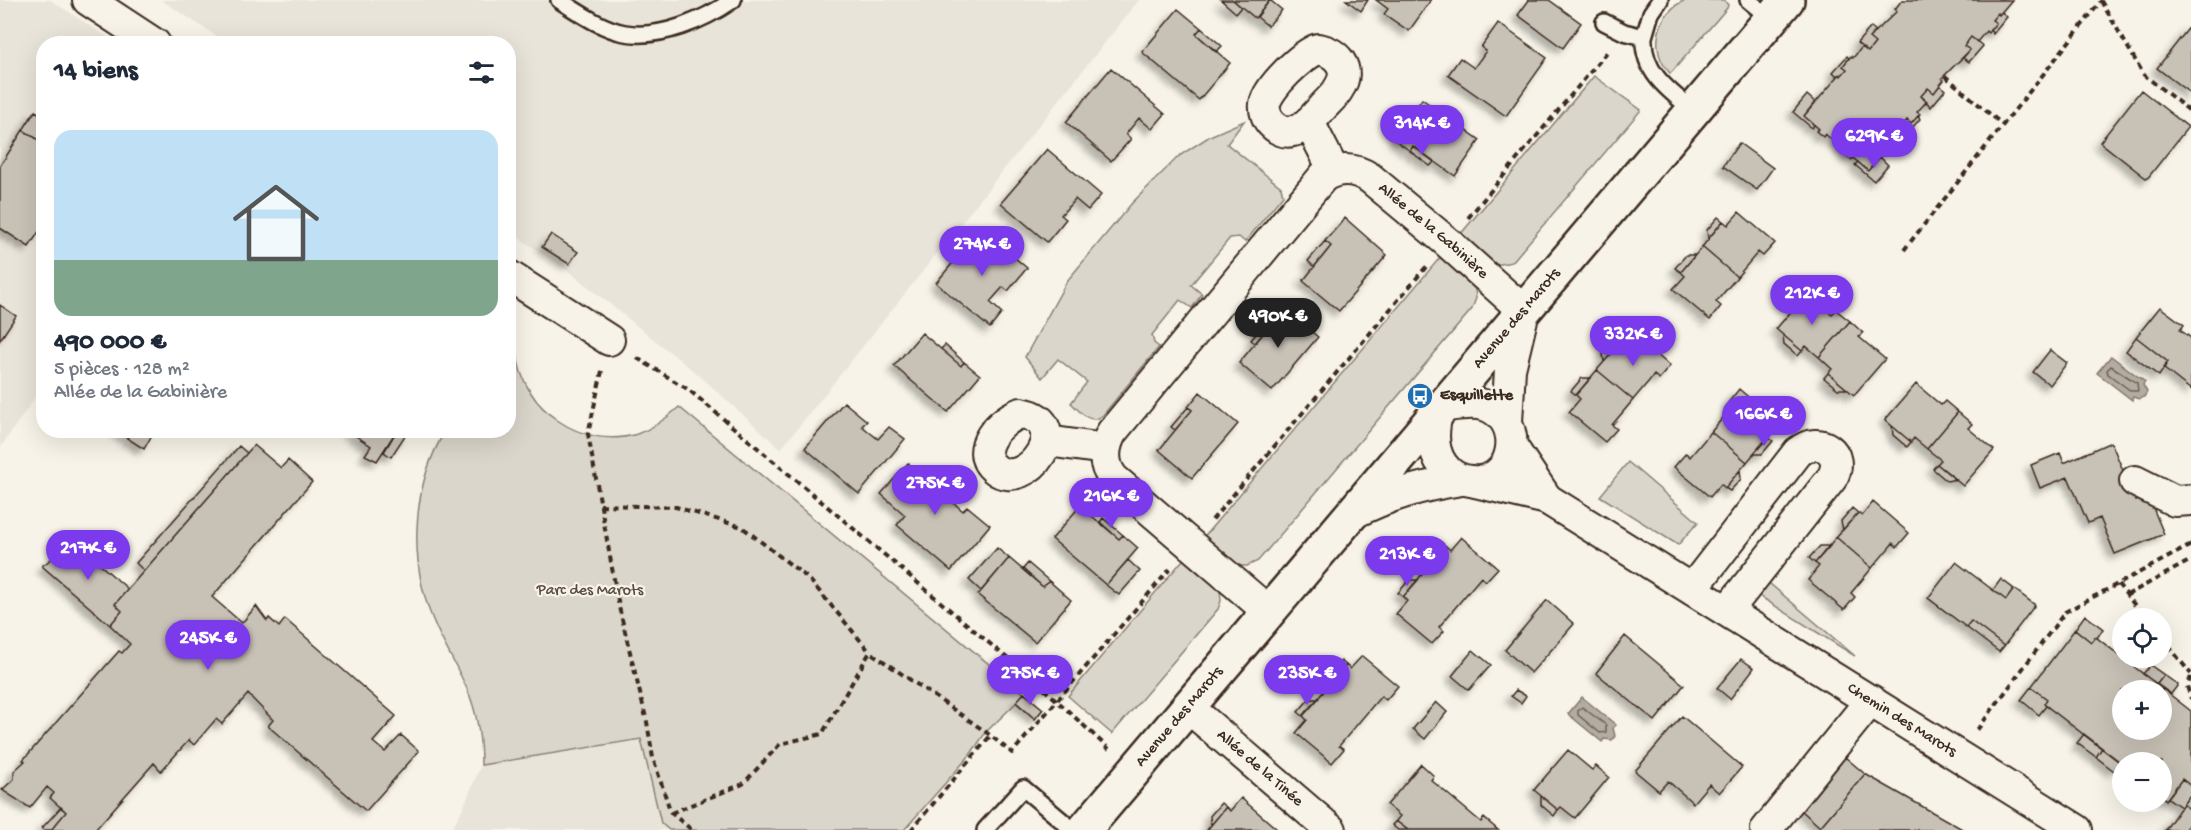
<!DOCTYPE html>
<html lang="fr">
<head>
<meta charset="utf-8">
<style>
  body { margin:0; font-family:"Gochi Hand",sans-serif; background:#f2f2f3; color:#1f2937; height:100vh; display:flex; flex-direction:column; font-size:22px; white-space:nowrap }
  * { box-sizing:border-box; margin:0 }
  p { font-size:20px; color:#747a83 }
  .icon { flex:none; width:33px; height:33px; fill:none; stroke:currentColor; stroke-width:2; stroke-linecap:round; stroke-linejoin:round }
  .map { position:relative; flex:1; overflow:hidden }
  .panel { position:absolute; left:36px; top:36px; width:480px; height:402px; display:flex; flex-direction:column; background:#fff; border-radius:24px; box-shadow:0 6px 24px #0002 }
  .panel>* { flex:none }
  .buttons { position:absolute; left:2112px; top:608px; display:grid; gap:12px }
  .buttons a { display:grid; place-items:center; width:60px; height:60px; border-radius:50%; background:#fff; box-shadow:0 6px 24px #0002; font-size:30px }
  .price { position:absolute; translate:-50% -51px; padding:0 14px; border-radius:21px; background:#7c3aed; color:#fff; font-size:20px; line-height:39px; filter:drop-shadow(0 2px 3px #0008) }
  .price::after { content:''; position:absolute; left:50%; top:36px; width:18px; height:14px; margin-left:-9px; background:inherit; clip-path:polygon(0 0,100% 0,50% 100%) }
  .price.on { background:#222; color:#fff }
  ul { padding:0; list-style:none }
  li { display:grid; align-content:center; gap:12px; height:318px; padding:0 18px }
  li+li { border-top:2px solid #e0e1e3 }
  li span { display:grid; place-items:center; height:186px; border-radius:18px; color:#555 }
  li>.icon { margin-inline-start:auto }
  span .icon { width:108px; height:108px; fill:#fffc; stroke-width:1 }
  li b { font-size:26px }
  h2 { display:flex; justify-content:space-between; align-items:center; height:72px; padding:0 18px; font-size:26px }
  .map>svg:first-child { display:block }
  .built { fill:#e9e4d9 }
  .green { fill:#dbd6cb; stroke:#8b8074; stroke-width:1.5 }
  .water { fill:#b4aca0; stroke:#84786c; stroke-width:1.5 }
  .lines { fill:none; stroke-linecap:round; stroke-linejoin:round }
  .shore { stroke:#6b5e52; stroke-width:1.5 }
  .building { fill:#c8c1b6; stroke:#3b2a1e; stroke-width:1.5; fill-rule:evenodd; filter:url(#shadow) }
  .lane-casing { stroke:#3b2a1e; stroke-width:20 }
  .street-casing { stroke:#3b2a1e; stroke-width:34 }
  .secondary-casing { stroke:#3b2a1e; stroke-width:38 }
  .path { stroke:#3b2a1e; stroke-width:4; stroke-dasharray:6 4.5; stroke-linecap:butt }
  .lane { stroke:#f7f3e8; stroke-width:15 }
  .street { stroke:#f7f3e8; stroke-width:30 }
  .secondary { stroke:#f7f3e8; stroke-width:33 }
  .labels { text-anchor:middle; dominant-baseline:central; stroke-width:4.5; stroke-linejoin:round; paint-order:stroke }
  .street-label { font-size:16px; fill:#3b2a1e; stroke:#f7f3e8 }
  .poi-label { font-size:16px; font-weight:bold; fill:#3b2a1e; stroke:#f7f3e8; text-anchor:start }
  .park-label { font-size:16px; fill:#5b4c41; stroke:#f7f3e8 }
</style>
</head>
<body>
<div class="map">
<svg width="2191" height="830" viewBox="0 0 2191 830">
  <defs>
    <filter id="shadow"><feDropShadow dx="-5.5" dy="5.5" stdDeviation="3" flood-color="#0004"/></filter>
  </defs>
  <rect width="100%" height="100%" fill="#f7f3e8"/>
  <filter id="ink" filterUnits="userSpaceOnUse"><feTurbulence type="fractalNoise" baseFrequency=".0167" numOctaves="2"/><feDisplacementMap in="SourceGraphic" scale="12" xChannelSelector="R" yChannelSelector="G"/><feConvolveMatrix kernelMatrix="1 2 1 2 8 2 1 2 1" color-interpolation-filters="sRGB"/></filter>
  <g filter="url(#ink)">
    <path class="built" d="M0,0H50L117,43L44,44L43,386L0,448Z
      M161,0H1139L781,449L701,377L571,273L509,231L508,44L227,43Z
      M641,739L661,823L669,830H451L463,808L481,765Z"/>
    <path class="green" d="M1686,0H1724L1728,5L1727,8L1672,72L1670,73C1648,51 1657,11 1686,0Z
      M1594,76L1641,110L1512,262L1495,265L1459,236Z
      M1244,121L1227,144L1281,187L1283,195L1245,242L1239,237L1230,238L1191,285L1202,294L1192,308L1180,300L1152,335L1154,343L1159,347L1103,415C1090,426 1081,412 1071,403L1087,382L1058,359L1042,378L1025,357L1067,281L1132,203L1179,156L1210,136Z
      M1443,254L1474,282L1476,298L1472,309L1258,561L1247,566H1238L1202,539Z
      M509,348L517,352C521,409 583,451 637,434C654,428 667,418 679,407L1043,709L1035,719L1016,703L986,732L970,755L904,830H669L661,823L641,739L481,765C481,739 478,714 467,689C457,666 443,644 433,620C408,560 412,486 445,431L508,430Z
      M1628,462L1698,522L1678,545L1600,496Z
      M1187,555L1220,589L1221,601L1218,609L1112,734L1068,696Z
      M1763,578L1855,656L1761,597Z"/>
    <path class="water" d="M2111,356L2145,382L2143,385L2147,392L2144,397L2139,399L2133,397L2132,400L2097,373Z
      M1582,697L1616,725L1613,728L1615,736L1612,740L1604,739L1602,742L1568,714Z"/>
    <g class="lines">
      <path class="shore" d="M2111,366L2137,383L2138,391H2131L2108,374L2107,370Z
        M1582,707L1606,725V732L1600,733L1578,715V711Z"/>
    </g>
    <path class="building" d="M1221,0H1233L1241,7L1236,13Z
      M1233,0H1270L1255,18Z
      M1270,0L1282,10L1268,26L1257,17Z
      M1346,0H1368L1361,11Z
      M1376,0H1431L1409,31L1384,14L1388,9Z
      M1529,0H1549L1581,23L1563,48L1518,15Z
      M1902,0H2012L1999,15L1998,13L1992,20L1996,23L1988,33L1986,31L1977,42L1971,37L1964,46L1970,50L1942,78L1944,80L1934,93L1928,88L1921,96L1927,101L1917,112L1920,114L1911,124L1907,120L1902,127L1904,128L1868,171L1853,158L1851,160L1844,155L1847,153L1825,134L1823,137L1816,131L1819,129L1804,116L1840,74L1841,76L1847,69L1843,66L1851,56L1853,58L1862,47L1868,52L1875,43L1869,38L1897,11L1895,9Z
      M1178,9L1201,28L1196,34L1230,63L1199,100L1142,52Z
      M2002,12L2007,17L1993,34L1990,30L1996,23L1992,20L1998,13L1999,15Z
      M1498,23L1547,58L1506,116L1448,75L1460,58L1474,68L1486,51L1481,47Z
      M2191,25V94L2157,68Z
      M1871,27L1876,31L1869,38L1875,43L1868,52L1857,43Z
      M1201,28L1222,46L1216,52L1196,34Z
      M1971,37L1983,46L1969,62L1963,58L1970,50L1964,46Z
      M1847,56L1849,58L1843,66L1847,69L1841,76L1840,74L1837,76L1833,72Z
      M1111,68L1165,114L1152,129L1139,118L1126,134L1131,139L1111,161L1066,122Z
      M1940,85L1945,90L1931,107L1921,96L1928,88L1934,93Z
      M2141,90L2188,127L2147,179L2100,142Z
      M1807,95L1815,102L1804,116L1814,125L1812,128L1793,112Z
      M1422,99L1480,140L1455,176L1413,146L1410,151L1394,139Z
      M35,111L44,116L42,142L23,130Z
      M1918,116L1920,119L1906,135L1902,131L1904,128L1902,127L1907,120L1911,124Z
      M23,130L42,142L44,140V224L29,247L0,228V166Z
      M1739,143L1773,168L1757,190L1723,166Z
      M1413,146L1434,162L1430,166L1410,151Z
      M1047,149L1101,195L1088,210L1075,199L1061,215L1066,219L1047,242L1001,203Z
      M1880,157L1888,165L1874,181L1855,165L1858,162L1868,171Z
      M1739,212L1775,243L1763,256L1758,252L1737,277L1702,247L1723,221L1728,225Z
      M1718,217L1723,221L1708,239L1707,230Z
      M1345,218L1387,255L1339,311L1303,281L1331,246L1325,241Z
      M981,229L1027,268L1008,291L1003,287L990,302L1002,313L990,328L936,283Z
      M551,234L578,252L569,264L542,247Z
      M1325,241L1331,246L1314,267L1308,261Z
      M1702,247L1737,277L1716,302L1721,306L1710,320L1673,289L1685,276L1681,272Z
      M1686,255H1695L1681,272L1675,268Z
      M1807,293L1832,314L1836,310L1850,321L1819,357L1806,346L1802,351L1776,329Z
      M0,305L16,316L0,340Z
      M1280,305L1318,337L1272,391L1239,363L1272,323L1268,320Z
      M2160,307L2184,325L2180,330L2191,338V390L2163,368L2168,362L2136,337Z
      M1268,320L1272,323L1255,343L1251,340Z
      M1850,321L1863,333L1859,337L1885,359L1854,395L1828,373L1832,369L1819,357Z
      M922,333L961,366L964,362L980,375L948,412L894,366Z
      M1634,335L1670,366L1659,379L1654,375L1633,400L1597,370L1619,345L1623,348Z
      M1783,335L1802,351L1798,356L1784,344Z
      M2136,337L2168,362L2159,376L2126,351Z
      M1614,340L1619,345L1604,362L1603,354Z
      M945,345L964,362L961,366L941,349Z
      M2050,350L2067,363L2050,385L2033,372Z
      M1597,370L1633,400L1612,425L1617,429L1605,442L1569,412L1580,399L1576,395Z
      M1828,373L1847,389H1838L1824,378Z
      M1582,378H1591L1576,395L1571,391Z
      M1916,384L1941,405L1945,401L1958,412L1927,449L1914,438L1911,442L1885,420Z
      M1739,389L1775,420L1764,433L1768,437L1747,462L1711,432L1732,407L1728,403Z
      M1200,392L1238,424L1192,478L1159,450L1192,410L1188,407Z
      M844,402L867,421L862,426L878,439L889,427L905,439L859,494L805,448Z
      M1188,407L1192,410L1175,430L1171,427Z
      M1958,412L1972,424L1968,428L1994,450L1963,486L1937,464L1941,460L1927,449Z
      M1892,426L1911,442L1907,447L1893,435Z
      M116,430H131L127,438Z
      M131,430H145L152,435L144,449L127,438Z
      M347,430H397L377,461L365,455L371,446Z
      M397,430L408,431L391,457L384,452Z
      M1711,432L1747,462L1725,488L1721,484L1710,497L1674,467L1686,453L1690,457Z
      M1768,437L1773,441L1762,454H1753Z
      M2111,442L2136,501L2148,496L2164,534L2115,554L2100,518L2088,523L2068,477L2040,488L2031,465L2060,453L2064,463Z
      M254,445L281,468L288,460L312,482L212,597L242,623L256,606L267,621L269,618L279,627L285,619L396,716L373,742L385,752L401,735L419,751L366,811L268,726L273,720L248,694L222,724L216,719L194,745L189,740L161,771L154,763L95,830H51L66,812L50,798L54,793L47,787L30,808L2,790L14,779V771L25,761L23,760L119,651L122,653L130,644L110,625L122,611L115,604Z
      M239,446L247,453L144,571L136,563Z
      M908,463L932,484L943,471L958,485L947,497L963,511L967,506L990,525L951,571L897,525L905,515L881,494Z
      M1937,464L1956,479L1947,481L1933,469Z
      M1740,470L1741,479L1730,491L1725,488Z
      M1873,502L1909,533L1897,547L1893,543L1872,568L1836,537L1858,513L1862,516Z
      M1080,506L1119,539L1123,535L1138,548L1106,585L1052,539Z
      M1852,508L1858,513L1843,530L1841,521Z
      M1103,518L1123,535L1119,539L1100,522Z
      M1461,537L1498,568L1486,581L1481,577L1439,627L1444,631L1432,644L1396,614L1407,601L1403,597L1446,546L1450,550Z
      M1836,537L1872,568L1851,593L1855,597L1844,610L1808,580L1819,566L1815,563Z
      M74,542L128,589L115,604L122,611L110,625L42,566Z
      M1441,542L1446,546L1431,564L1430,555Z
      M1820,546H1830L1815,563L1809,558Z
      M997,548L1009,558L981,591L969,580Z
      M1009,558L1043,587L1049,581L1071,600L1035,642L978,595Z
      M1128,560L1140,571L1119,595L1106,585Z
      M1956,562L2006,600L2014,589L2035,605L2004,646L1971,621L1966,627L1928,598Z
      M1028,563L1049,581L1043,587L1023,569Z
      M2001,579L2014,589L2006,600L1993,590Z
      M1409,580H1418L1403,597L1398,593Z
      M1547,600L1574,624L1531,673L1505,650Z
      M2085,615L2103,629L2097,638L2095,637L2091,642L2075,629Z
      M1971,621L2004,646L1999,652L1966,627Z
      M2075,629L2091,642L2095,637L2097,638L2191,711V786L2182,779L2166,800L2162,796V762H2122V764L2044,704L2047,699L2031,687ZM2122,690H2162V729H2122Z
      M1625,636L1684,685L1655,721L1596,673Z
      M1473,650L1491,665L1469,690L1452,676Z
      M1362,656L1398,686L1386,700L1381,696L1339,746L1344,749L1332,763L1296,733L1307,720L1303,716L1346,665L1350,669Z
      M1741,659L1754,668L1730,699L1717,688Z
      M1341,661L1346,665L1331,683L1330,674Z
      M2150,665L2164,675L2157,684L2143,674Z
      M2164,675L2178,685L2171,694L2157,684Z
      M2031,687L2047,699L2044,704L2046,706L2039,715L2021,700Z
      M1516,690L1526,696L1521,703L1511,696Z
      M1024,693L1043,709L1035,719L1016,702Z
      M1309,699H1318L1303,716L1298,712Z
      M1436,702L1447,712L1425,739L1413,729Z
      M1682,716L1742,767L1719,793L1709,784L1693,803L1668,781L1659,791L1635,771Z
      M2084,734L2102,748L2096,757L2077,743Z
      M2102,748L2120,762L2114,771L2096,757Z
      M1568,750L1592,770L1596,766L1609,777L1575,818L1561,807L1558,810L1534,790Z
      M1845,757L1865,774L1820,827L1802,811Z
      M1421,764L1434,776L1431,780L1481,822L1484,818L1498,830H1408L1396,821L1400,816L1387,805Z
      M1865,774L1964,830H1824L1820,827Z
      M2182,779L2191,786V794L2181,807L2168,798Z
      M2191,794V810L2183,804Z
      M1541,796L1558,810L1554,816L1541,805Z
      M1241,798L1277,829L1276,830H1207L1226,807L1230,811Z
      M1221,803L1226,807L1211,825L1210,816Z
      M2183,804L2191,810V821L2185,830H2165Z
      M61,807L66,812L51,830H45L42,828Z
      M1396,821L1408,830H1398L1392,825Z"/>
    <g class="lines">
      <g class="lane-casing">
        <path id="lane" d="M559,0C578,12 602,29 625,33C661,39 704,20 733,0
          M1748,0L1771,19
          M1604,22L1624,32L1644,37C1642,72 1669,91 1694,111
          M1644,37L1651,13L1660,0
          M985,830L1023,788L1073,830"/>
      </g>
      <g class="street-casing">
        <g id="street">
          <path d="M88,0L155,44"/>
          <path d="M1318,49C1337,52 1352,69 1339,88C1335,96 1327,102 1321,109C1313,118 1305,129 1293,131C1285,133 1278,130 1272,124C1267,119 1264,111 1265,104C1268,87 1303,54 1318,49Z"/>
          <path d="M1309,122L1334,171"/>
          <path d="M508,275L609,340"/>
          <path d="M1021,413C1077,422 1026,494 995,469C971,450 1001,419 1021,413Z"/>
          <path d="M1437,414C1432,434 1432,455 1447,470C1453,477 1462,480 1471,481C1515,486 1527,422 1487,406C1473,401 1456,405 1442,407"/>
          <path d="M1047,441L1105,449"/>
          <path d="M2135,481L2175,501L2191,500"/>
          <path d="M1475,482L1547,499L1513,448"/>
          <path id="s1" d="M1547,499L2077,830"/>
          <path d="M1352,514C1389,495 1421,486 1462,480"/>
          <path d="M1692,589L1798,452C1820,434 1846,453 1832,478L1727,611"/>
          <path id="s2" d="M1269,612L1114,479C1102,465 1103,448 1112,432L1323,177C1338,167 1355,168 1370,178L1447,242L1524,311L1510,369L1507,422"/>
          <path id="s3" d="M1189,708L1331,830"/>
          <path d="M1766,830L1871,700"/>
        </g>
      </g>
      <g class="secondary-casing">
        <g id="secondary">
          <path id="s4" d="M1084,830L1787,0"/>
        </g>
      </g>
      <path class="path" d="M2101,1L2144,75L2191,112
        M1945,76L2003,125
        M1468,218L1608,51
        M1904,250L2102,0
        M637,358L689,390L1052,696L1109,749
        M602,371L588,434L619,607L647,722L653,758L671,813L692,830
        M600,505L676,507L742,527L809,579L870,652
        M1212,520L1426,267
        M2118,584L2145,618
        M2127,595L2191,560
        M2162,638L2191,674
        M2191,677L2187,686L2191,699
        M1977,730L2065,612L2191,545
        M671,813L743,784L780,744L822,734L870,652L986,732L1012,753L1170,569
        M911,830L991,735"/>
      <use href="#lane" class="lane"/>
      <use href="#street" class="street"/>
      <use href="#secondary" class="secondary"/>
    </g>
  </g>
  <defs>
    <g id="bus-disc" transform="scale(1.35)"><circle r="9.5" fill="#1f6fb2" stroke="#f7f3e8"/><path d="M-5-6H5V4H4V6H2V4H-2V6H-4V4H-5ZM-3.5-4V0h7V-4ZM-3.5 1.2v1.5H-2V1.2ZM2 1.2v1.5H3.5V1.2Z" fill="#fff"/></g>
  </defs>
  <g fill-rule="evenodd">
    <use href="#bus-disc" x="1420" y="396"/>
  </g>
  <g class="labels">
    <g class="street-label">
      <text stroke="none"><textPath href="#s2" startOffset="718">Allée de la Gabinière</textPath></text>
      <text stroke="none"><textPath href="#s4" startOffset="670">Avenue des Marots</textPath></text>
      <text stroke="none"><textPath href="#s4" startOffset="148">Avenue des Marots</textPath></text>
      <text stroke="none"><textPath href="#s1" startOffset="418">Chemin des Marots</textPath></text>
      <text stroke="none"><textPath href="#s3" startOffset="93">Allée de la Tinée</textPath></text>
    </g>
    <g class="poi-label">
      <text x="1440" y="396">Esquillette</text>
    </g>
    <g class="park-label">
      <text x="590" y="591">Parc des Marots</text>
    </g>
  </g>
</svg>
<div class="buttons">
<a><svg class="icon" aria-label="locate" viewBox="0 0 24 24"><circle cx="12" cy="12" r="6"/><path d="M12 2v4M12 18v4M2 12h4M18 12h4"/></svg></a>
<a>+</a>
<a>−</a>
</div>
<b class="price" style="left:1422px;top:156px">314K €</b>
<b class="price" style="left:1874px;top:169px">629K €</b>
<b class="price" style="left:982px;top:277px">274K €</b>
<b class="price" style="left:1812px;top:326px">212K €</b>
<b class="price on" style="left:1278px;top:349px">490K €</b>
<b class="price" style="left:1633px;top:367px">332K €</b>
<b class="price" style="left:1764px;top:447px">166K €</b>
<b class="price" style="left:935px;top:516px">275K €</b>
<b class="price" style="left:1111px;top:529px">216K €</b>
<b class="price" style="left:88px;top:581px">217K €</b>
<b class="price" style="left:1407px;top:587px">213K €</b>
<b class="price" style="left:208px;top:671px">245K €</b>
<b class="price" style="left:1030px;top:706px">275K €</b>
<b class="price" style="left:1307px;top:706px">235K €</b>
<section class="panel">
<h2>14 biens<svg class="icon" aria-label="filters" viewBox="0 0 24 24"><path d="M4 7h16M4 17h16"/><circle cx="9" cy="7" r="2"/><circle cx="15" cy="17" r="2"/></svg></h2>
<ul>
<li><span style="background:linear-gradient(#bfe0f5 70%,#7fa58c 0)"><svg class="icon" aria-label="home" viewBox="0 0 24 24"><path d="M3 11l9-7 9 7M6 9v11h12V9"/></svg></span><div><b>490 000 €</b><p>5 pièces · 128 m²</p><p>Allée de la Gabinière</p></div></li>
</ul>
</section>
</div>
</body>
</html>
